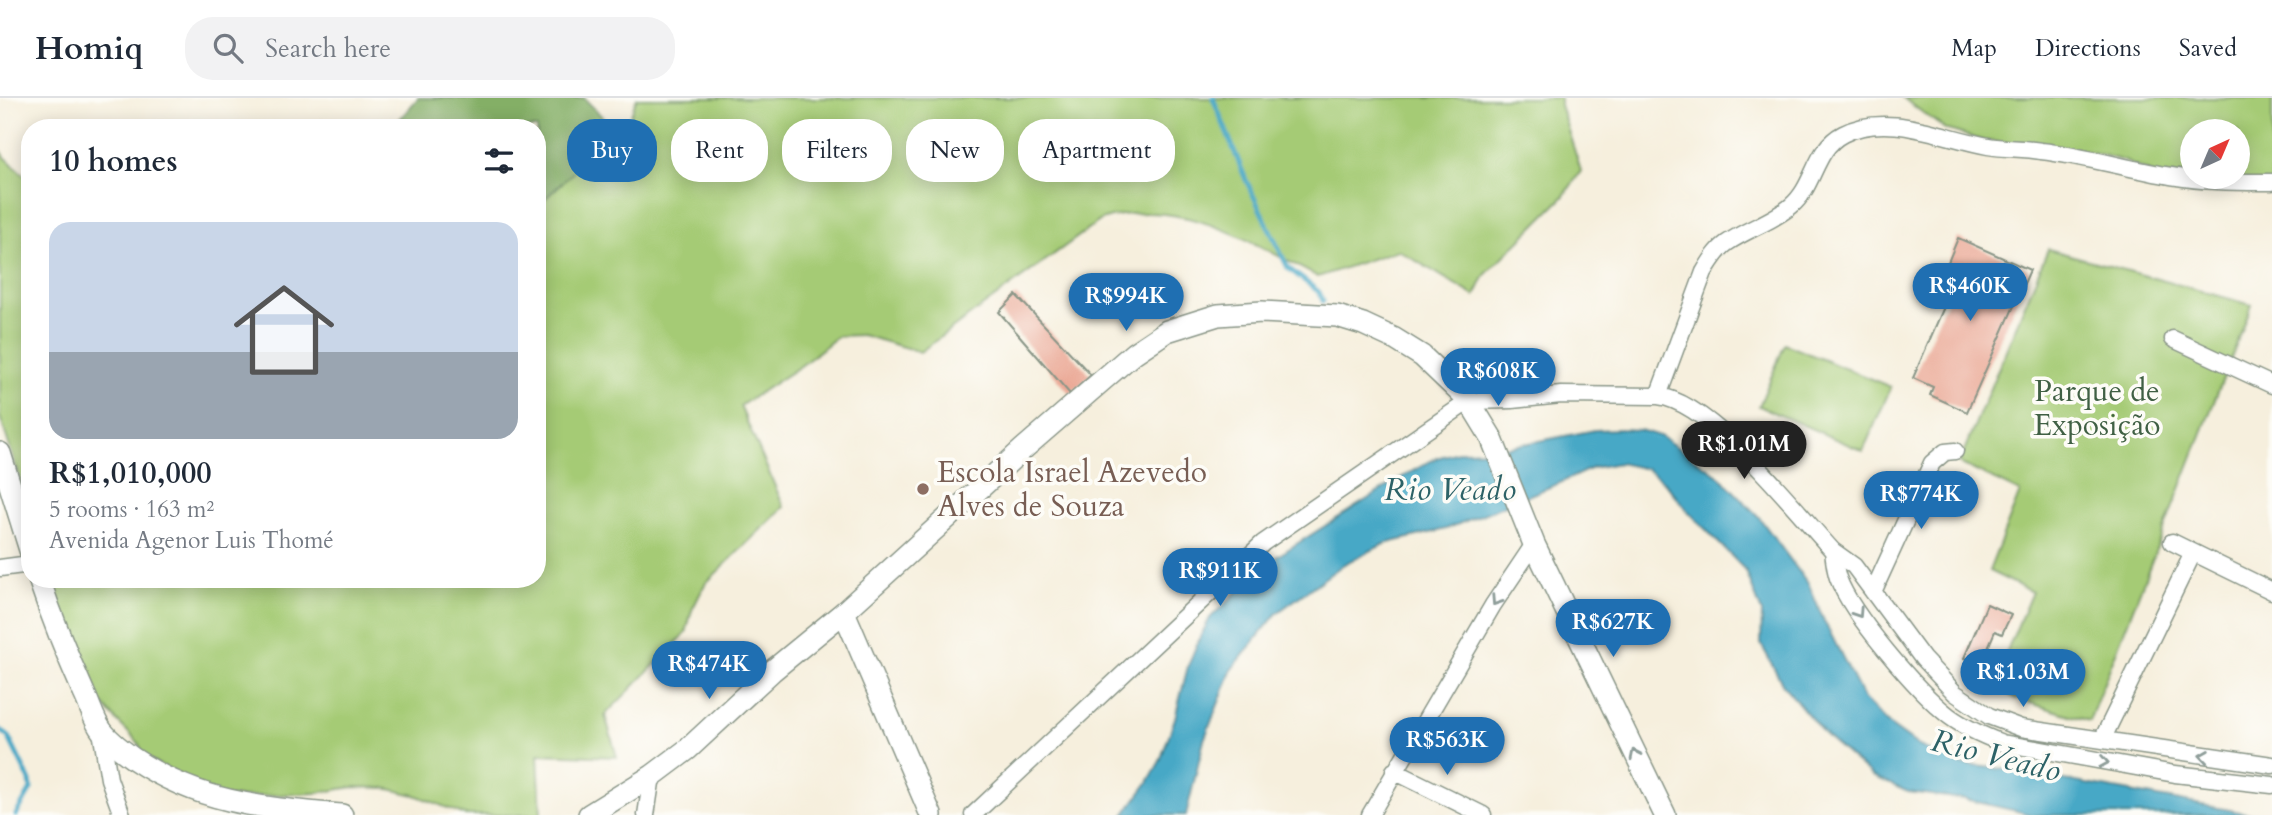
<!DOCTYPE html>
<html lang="en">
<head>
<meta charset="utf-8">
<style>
  body { margin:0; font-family:Cardo,serif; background:#f2f2f3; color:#1f2937; height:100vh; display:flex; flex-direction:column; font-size:26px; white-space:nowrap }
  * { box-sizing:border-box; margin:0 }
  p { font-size:23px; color:#747a83 }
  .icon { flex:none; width:38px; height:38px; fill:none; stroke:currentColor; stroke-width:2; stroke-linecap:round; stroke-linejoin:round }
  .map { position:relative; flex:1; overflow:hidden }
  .drawer { position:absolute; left:21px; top:21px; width:525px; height:469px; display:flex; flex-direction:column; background:#fff; border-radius:28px; box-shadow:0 4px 18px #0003 }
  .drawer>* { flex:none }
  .guide { position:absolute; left:567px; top:21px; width:665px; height:63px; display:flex; gap:14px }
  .needle { width:46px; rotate:44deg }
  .controls { position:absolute; left:2180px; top:21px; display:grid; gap:14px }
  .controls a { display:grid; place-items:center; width:70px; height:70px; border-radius:50%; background:#fff; box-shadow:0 4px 18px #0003; font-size:35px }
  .price { position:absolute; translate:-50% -60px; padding:0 16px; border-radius:24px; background:#1f6fb2; color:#fff; font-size:23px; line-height:46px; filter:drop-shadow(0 2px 4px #0008) }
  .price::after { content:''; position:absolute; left:50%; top:42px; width:21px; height:16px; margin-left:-10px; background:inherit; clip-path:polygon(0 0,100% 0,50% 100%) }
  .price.selected { background:#222; color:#fff }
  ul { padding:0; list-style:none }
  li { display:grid; align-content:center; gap:14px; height:371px; padding:0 28px }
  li+li { border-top:2px solid #e0e1e3 }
  li span { display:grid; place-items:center; height:217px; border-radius:21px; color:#555 }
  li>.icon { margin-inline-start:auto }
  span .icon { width:126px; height:126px; fill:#fffc; stroke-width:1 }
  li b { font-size:30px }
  h2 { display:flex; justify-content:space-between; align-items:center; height:84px; padding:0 28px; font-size:30px }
  .pill { padding:0 24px; border-radius:28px; background:#fff; box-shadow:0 4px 18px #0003; font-size:24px; line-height:63px }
  .pill.selected { background:#1f6fb2; color:#fff }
  header { display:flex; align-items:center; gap:42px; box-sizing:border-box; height:98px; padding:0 35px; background:#fff; border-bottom:2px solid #e0e1e3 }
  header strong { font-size:33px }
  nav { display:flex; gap:38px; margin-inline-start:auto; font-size:24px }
  .search { width:490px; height:63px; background:#f2f2f3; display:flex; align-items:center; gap:18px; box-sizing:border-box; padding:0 24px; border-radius:28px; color:#747a83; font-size:26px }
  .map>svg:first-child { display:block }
  .green { fill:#a5cb75; stroke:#628454; stroke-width:2; fill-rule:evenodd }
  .forest { fill:#84af66; stroke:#52764d; stroke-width:2 }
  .water { fill:#46a8c6; stroke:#32727d; stroke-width:2 }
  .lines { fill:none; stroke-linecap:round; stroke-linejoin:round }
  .stream { stroke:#46a8c6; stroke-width:5 }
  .building { fill:#ebaa98 }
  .street-casing { stroke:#8a9688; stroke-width:19 }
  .secondary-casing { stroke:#8a9688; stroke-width:24 }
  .street { stroke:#fff; stroke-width:16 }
  .secondary { stroke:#fff; stroke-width:21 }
  .oneway { stroke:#8f9e9a }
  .education-dot { fill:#8d6e63; stroke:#fdfcf7; stroke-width:2.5 }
  .labels { text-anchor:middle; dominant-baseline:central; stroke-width:7; stroke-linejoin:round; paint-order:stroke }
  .park-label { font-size:30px; fill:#406044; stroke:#fdfcf7 }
  .education-label { font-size:30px; fill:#785e54; stroke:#fdfcf7; text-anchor:start }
  .water-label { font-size:32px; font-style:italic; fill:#2d6267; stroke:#fdfcf7 }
</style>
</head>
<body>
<header>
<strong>Homiq</strong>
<div class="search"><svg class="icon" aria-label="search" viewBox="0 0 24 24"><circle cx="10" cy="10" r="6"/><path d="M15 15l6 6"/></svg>Search here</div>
<nav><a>Map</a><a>Directions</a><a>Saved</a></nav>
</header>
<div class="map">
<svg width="2272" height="717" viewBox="0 0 2272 717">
  <rect width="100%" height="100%" fill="#fdfcf7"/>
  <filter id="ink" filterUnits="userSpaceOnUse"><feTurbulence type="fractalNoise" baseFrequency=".0143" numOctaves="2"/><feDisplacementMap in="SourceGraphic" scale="14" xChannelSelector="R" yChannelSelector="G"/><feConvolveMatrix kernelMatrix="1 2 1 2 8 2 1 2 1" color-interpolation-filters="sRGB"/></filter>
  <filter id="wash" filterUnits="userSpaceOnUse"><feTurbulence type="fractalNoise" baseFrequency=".00686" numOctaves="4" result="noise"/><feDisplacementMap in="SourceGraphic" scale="28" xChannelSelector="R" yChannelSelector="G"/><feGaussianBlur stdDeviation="1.57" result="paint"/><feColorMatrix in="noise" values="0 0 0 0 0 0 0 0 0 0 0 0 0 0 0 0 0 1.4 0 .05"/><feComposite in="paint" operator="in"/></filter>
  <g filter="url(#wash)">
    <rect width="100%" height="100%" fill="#f6efdd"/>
    <path class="green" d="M637,0H1560V7L1581,73L1563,99L1485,177L1475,198L1398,152L1318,179C1251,144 1180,97 1101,122L920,254L862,237L838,238L802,267L740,308L784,409L705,486L692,512L686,535L605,617L617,659L538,656L541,717H465L415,697L385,690L353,689L316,695L223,700L144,659L138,644L117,623L93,595L69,544L50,481H537V108L617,34L630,18Z
      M1903,0H2272V92L2215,90L2166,82L2124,63L2088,53L1985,43L1945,31ZM2193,33H2238V79H2193Z
      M0,51L5,59L30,83V411L0,319Z
      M2048,151L2252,207L2089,623L2014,600L1993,586L2032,494L1989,473L2020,394L1959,365Z
      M1785,246L1891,289L1863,353L1759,308Z"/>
    <path class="forest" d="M418,0H584L617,34L537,108V30H392Z"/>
    <path class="water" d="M1620,331L1640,332L1660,338L1717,376L1758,418L1809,487L1824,523L1864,601L1887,625L1919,648L1959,666L2010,672L2257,717H2034L1964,701L1908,694L1872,678L1826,638L1783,587L1761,546L1762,515L1746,473L1687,412L1665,385L1647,371L1619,365L1592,370L1562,384L1446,431L1384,446L1344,466L1277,515L1232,571L1204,642L1186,717H1124L1147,686L1160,663L1175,620L1188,568L1199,541L1210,520L1268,464L1404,378L1436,360L1462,353L1493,352L1595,332Z"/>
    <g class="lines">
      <path class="stream" d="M1213,0L1246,82L1288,170L1319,194L1323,203
        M0,632L8,638L30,683L31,691L16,717"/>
    </g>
    <g id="blocks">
      <path class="building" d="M1958,140L2030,172L1967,314L1930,297L1933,289L1913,280L1957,179L1944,174Z
        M1016,197L1091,277L1070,296L999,214Z
        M1987,506L2011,517L2002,536L1995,533L1984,559L1975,565L1964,560Z"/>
    </g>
  </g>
  <g filter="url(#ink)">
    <use href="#blocks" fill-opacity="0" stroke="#8a9688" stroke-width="2"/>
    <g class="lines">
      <g class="street-casing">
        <path id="street" d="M2173,241L2272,287
          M1658,298L1704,174C1710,164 1717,152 1727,145C1747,131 1772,124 1791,108C1815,88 1814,51 1843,36C1887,13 1943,40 1988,48C2005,51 2023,50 2041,53C2085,58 2128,71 2171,78C2204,84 2238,84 2272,84
          M2172,444L2272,493
          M1833,453C1834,461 1835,472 1838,480C1851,516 1918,594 1949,618C1965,630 1984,638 2002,645L2175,676L2272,687
          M0,470L30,466
          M1873,494L1932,365L1945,354L1955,353
          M101,633L109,681L122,717
          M2102,642L2193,455
          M1394,673L1483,717
          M646,717L652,678
          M973,717L1263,445L1469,303L1512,302L1561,297L1658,298C1712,304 1795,412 1833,453L1854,468L1923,561L1955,595L1989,618L2021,630L2272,667
          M1370,717L1493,507L1534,446"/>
      </g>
      <g class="secondary-casing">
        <path id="secondary" d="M0,355L30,452
          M39,481C52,520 67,557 84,595C90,607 94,623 102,633C110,644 123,653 134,661C201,706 265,710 342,717
          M844,514L931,717
          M589,717L652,678L688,651L772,573L844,514L1022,352L1134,255L1167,233L1218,217L1262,214L1337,218L1363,226L1393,240L1422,258L1469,303L1491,339L1534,446L1665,717"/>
      </g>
      <use href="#street" class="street"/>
      <use href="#secondary" class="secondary"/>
    </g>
    <defs><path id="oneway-chevron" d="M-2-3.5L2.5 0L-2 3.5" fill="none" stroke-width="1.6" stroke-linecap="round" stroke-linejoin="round" transform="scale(1.75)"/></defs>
    <g class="oneway">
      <use href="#oneway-chevron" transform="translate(1496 503) rotate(123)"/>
      <use href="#oneway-chevron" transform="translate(1858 515) rotate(57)"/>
      <use href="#oneway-chevron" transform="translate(1635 656) rotate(-116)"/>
      <use href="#oneway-chevron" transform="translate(2204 658) rotate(-172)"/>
      <use href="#oneway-chevron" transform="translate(2104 664) rotate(10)"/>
    </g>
  </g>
  <circle class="education-dot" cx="923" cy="391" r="7"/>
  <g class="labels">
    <g class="park-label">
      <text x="2097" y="293">Parque de<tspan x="2097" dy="34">Exposição</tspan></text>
    </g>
    <g class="education-label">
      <text x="937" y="374">Escola Israel Azevedo<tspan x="937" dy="34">Alves de Souza</tspan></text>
    </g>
    <g class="water-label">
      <text x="1450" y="392">Rio Veado</text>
      <text transform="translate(1996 658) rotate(14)">Rio Veado</text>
    </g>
  </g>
</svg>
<div class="controls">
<a><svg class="needle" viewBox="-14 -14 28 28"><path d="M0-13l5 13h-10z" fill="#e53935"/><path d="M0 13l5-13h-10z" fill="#747a83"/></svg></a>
</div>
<b class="price" style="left:1970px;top:225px">R$460K</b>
<b class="price" style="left:1126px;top:235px">R$994K</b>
<b class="price" style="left:1498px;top:310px">R$608K</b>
<b class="price selected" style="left:1744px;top:383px">R$1.01M</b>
<b class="price" style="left:1921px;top:433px">R$774K</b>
<b class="price" style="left:1220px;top:510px">R$911K</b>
<b class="price" style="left:1613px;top:561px">R$627K</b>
<b class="price" style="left:709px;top:603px">R$474K</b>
<b class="price" style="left:2023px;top:611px">R$1.03M</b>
<b class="price" style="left:1447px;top:679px">R$563K</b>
<div class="guide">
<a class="pill selected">Buy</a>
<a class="pill">Rent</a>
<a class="pill">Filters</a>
<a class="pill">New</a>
<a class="pill">Apartment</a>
</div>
<section class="drawer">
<h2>10 homes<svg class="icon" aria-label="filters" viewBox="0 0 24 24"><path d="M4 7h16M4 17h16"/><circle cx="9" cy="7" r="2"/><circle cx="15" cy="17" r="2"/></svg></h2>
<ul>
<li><span style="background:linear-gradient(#c9d6e8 60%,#9aa5b1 0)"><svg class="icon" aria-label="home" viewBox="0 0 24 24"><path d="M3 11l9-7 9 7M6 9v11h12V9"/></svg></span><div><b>R$1,010,000</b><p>5 rooms · 163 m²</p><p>Avenida Agenor Luis Thomé</p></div></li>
</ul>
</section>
</div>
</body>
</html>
